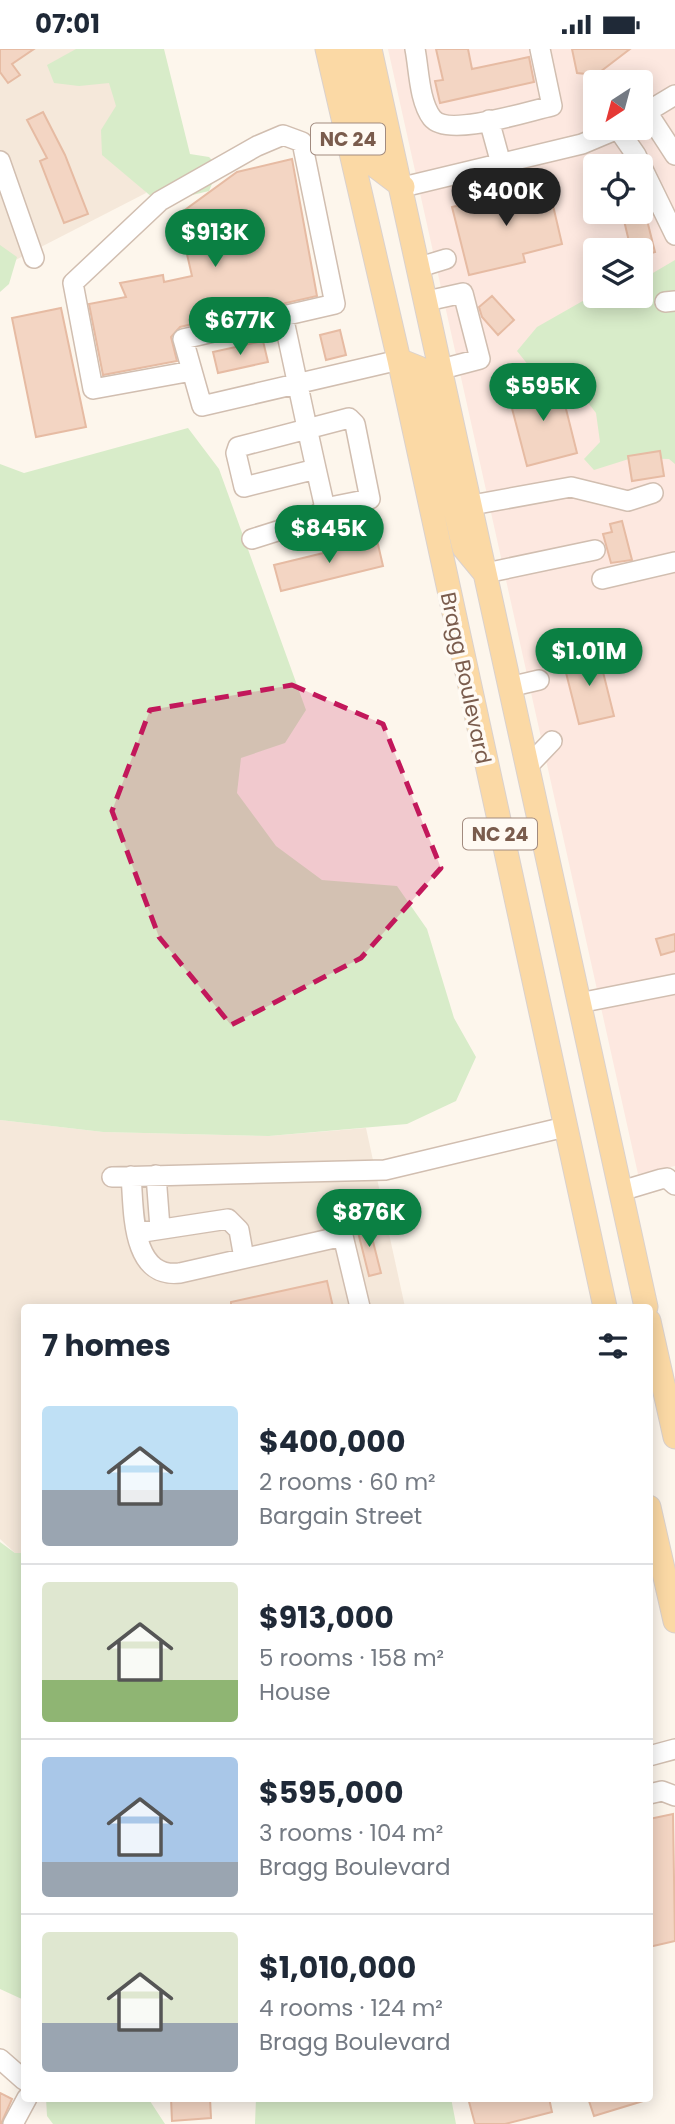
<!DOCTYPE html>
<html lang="en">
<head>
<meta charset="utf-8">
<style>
  body { margin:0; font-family:Poppins,sans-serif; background:#f6f6f7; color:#1f2937; height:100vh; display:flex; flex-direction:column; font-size:26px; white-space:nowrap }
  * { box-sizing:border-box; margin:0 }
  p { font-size:23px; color:#747a83 }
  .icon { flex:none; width:38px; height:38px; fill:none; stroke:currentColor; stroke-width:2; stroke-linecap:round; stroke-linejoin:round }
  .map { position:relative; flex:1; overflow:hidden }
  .details { position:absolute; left:21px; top:1255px; width:632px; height:798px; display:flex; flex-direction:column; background:#fff; border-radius:7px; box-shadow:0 4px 18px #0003 }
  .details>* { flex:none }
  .needle { width:46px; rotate:216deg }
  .fabs { position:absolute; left:583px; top:21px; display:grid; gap:14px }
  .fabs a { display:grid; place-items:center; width:70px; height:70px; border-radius:7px; background:#fff; box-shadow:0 4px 18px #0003; font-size:35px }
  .price { position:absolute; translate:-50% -60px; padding:0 16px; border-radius:24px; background:#0b8043; color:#fff; font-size:23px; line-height:46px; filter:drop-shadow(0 2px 4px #0008) }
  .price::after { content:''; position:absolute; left:50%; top:42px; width:21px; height:16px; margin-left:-10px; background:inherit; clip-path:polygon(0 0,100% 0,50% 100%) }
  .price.current { background:#222; color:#fff }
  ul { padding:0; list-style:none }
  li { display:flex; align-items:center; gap:21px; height:175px; padding:0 21px }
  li+li { border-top:2px solid #e0e1e3 }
  li span { display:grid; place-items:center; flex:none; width:196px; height:140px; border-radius:7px; color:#555 }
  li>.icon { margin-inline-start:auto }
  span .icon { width:84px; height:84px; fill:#fffc; stroke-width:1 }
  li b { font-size:30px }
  h2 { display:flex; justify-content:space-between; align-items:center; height:84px; padding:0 21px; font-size:30px }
  .status { display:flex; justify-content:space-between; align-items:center; height:49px; padding:0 35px; background:#fff; direction:ltr }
  .status svg { height:19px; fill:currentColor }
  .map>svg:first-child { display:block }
  .residential { fill:#f5e8da }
  .commercial { fill:#fde8e0; fill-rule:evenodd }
  .green { fill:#d8ecc9 }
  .building { fill:#f3d5c3; stroke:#e6bba3; stroke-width:2 }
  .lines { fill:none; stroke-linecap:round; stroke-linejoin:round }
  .minor-casing { stroke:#d1beb0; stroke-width:22 }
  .major-casing { stroke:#dad1cd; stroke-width:25 }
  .minor { stroke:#fff; stroke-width:19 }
  .major { stroke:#fbd9a5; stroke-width:23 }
  .marked { fill:#c2185b; fill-opacity:0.2; stroke:#c2185b; stroke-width:5; stroke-dasharray:14 9; stroke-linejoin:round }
  .labels { text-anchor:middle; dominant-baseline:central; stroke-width:7; stroke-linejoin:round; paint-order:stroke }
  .shield { fill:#fffaf3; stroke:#a28b7f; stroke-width:2 }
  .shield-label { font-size:19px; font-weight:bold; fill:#7a5c4d }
  .street-label { font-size:21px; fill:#7a5c4d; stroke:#fffaf3 }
</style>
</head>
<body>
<div class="status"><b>07:01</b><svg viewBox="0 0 49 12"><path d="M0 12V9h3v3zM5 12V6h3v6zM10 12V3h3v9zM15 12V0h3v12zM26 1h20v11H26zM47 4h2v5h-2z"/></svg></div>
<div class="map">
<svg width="675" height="2075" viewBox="0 0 675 2075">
  <rect width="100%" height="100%" fill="#fdf6ec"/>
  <path class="residential" d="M0,0H114L146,144L0,219Z
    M0,1071L103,1083L269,1087L366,1079L405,1258H24V1504H15L0,1490Z"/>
  <path class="commercial" d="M388,0H675V1117L638,1125ZM595,33H640V79H595ZM595,117H640V163H595ZM595,201H640V247H595Z"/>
  <path class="green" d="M76,0H164L190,105L209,108L219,118L209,142L159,154L102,106L101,81L116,57L109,34L79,37L54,34L47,16Z
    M0,196L17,208L9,235L0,243Z
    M675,211V415L669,410L632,409L594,421L584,410L600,393L596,364L572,333L533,322L517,302L537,278L595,245L640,247L641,231Z
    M188,379L219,420L306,661L285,694L241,709L237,744L276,797L322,831L397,837L427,880L454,969L476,1008L456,1052L407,1075L269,1087L103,1083L0,1071V415L24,424Z
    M0,1493L15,1504H24V1951L0,1940Z
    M46,2049H148L165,2075H53L47,2067Z
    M256,2049H451L456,2075H255Z"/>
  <path class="building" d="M0,0H34L12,15L20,26L8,34L0,23Z
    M436,0H468L472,20L529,8L534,33L440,54L435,32L443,31Z
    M572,0H630L596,26L577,24Z
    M43,63L65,106L88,165L64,174L40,112L47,109L27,71Z
    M292,110L317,247L180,278L171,288L177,312L103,326L89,255L126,248L120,234L163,226L164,233L192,227L178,166L237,123Z
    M548,135L562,195L523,205L525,213L469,226L452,158Z
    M622,163H645L655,203L640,207V201H631Z
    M492,247L514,271L498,286L482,268L479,258Z
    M61,259L86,378L36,388L12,269Z
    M340,281L346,306L326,311L320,286Z
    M263,292L268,313L218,324L213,303Z
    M559,332L577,404L527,417L508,344Z
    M660,402L664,427L632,432L628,407Z
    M622,472L632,511L611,514L603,485L612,483L610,475Z
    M377,491L383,517L281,542L274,516Z
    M598,603L614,667L579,675L563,612Z
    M675,885V902L661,906L656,890Z
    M368,1173L381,1224L369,1227L356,1175Z
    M327,1232L333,1258H231V1253Z
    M673,1765L675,1892L649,1898V1770Z
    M0,2044L12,2050L1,2075H0Z
    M171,2049H210L211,2069L172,2072Z
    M468,2049H549L552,2063L505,2075H475Z
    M588,2049H642L643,2052L594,2067Z"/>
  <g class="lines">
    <g class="minor-casing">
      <path id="minor" d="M415,0C419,20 419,52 432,69C448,89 528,62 552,57L540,0
        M647,63L675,106
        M640,67L675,46
        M489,71L506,133
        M618,80L636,106L675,186
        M0,112L34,209
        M403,138L582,95L620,79
        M420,218L446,210
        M427,252L463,244L480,310L442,320
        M665,253L675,252
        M192,322L93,340L73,234L160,152L257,97L283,86L302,93L335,255L283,267
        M316,420L244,438L236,404L238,398L349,369L355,375L370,450L325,459C310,395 297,331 283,267L183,290L202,357L399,311
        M472,456L571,438L628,452L653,444
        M252,490L309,472L325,459
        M486,524L595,501
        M602,530L675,513
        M509,638L539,631
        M527,718L552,692
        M579,954L675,935
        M156,1126L160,1179
        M131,1127C134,1159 130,1230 180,1224L343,1187L360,1258
        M112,1128L385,1121L565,1078
        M621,1142L661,1130L667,1129L675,1136
        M137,1184L228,1170L239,1181L244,1209
        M649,1707L675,1700
        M649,1745L662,1742L675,1747
        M0,2010L24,2031
        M13,2075L27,2049"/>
    </g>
    <g class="major-casing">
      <path id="major" d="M327,0L399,311L605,1258
        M347,0L374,116L403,138
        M370,0L646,1258
        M399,311L419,319L426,336L464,499L483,522
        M649,1272L675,1388
        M649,1458L675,1572"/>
    </g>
    <use href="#minor" class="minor"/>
    <use href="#major" class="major"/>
  </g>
  <path class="marked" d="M292,636L383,675L441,819L361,909L231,976L159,888L112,762L150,661Z"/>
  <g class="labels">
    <g class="shield">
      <rect x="311" y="74.5" width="74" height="31" rx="5"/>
      <rect x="463" y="769.5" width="74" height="31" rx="5"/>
    </g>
    <g class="shield-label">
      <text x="348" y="90">NC 24</text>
      <text x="500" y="785">NC 24</text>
    </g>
    <g class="street-label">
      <text transform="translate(466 629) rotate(78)">Bragg Boulevard</text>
    </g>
  </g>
</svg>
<div class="fabs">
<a><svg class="needle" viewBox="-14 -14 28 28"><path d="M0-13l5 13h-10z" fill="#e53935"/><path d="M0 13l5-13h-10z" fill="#747a83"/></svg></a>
<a><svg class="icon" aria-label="locate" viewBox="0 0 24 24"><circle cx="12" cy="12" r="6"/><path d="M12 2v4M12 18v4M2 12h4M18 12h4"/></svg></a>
<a><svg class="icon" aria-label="layers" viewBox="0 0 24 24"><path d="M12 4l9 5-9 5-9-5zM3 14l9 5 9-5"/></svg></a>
</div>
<b class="price current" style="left:506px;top:179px">$400K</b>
<b class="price" style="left:215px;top:220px">$913K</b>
<b class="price" style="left:240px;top:308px">$677K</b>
<b class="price" style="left:543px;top:374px">$595K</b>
<b class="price" style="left:329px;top:516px">$845K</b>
<b class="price" style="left:589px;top:639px">$1.01M</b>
<b class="price" style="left:369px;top:1200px">$876K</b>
<section class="details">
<h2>7 homes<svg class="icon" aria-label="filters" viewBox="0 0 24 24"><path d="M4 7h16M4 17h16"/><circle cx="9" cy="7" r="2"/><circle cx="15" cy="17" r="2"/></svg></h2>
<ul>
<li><span style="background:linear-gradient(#bfe0f5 60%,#9aa5b1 0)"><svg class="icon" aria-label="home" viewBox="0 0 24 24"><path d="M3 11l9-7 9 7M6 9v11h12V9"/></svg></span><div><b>$400,000</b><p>2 rooms · 60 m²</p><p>Bargain Street</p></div></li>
<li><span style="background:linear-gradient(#dfe7d0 70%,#8fb573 0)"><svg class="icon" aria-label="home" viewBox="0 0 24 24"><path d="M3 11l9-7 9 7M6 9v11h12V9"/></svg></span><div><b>$913,000</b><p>5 rooms · 158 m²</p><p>House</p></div></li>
<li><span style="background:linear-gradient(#a9c7e8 75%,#9aa5b1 0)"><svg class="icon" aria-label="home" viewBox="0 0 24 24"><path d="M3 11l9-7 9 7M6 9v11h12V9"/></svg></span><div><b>$595,000</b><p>3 rooms · 104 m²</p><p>Bragg Boulevard</p></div></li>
<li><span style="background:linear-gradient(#dfe7d0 65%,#9aa5b1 0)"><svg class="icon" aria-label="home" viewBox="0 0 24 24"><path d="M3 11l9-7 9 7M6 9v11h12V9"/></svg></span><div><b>$1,010,000</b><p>4 rooms · 124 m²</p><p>Bragg Boulevard</p></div></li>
</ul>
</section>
</div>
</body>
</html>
